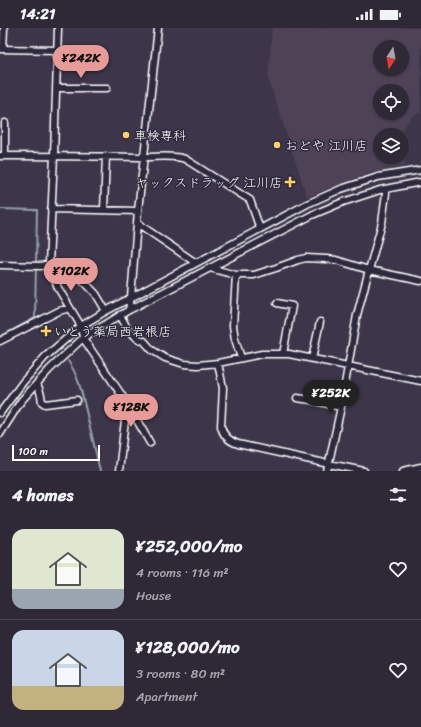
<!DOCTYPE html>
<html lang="en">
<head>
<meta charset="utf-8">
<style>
  body { margin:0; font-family:Sriracha,"Klee One",sans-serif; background:#3a3442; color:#f1f3f6; height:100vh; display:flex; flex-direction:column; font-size:15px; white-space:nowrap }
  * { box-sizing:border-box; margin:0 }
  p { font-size:13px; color:#a7a6ad }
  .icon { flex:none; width:22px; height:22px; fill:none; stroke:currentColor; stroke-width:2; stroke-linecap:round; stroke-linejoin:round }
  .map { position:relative; height:443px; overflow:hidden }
  .details { display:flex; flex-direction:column; background:#2e2837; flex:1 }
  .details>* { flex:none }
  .needle { width:26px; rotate:191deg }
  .buttons { position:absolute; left:373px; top:12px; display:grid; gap:8px }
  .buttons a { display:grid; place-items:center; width:36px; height:36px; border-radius:50%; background:#2e2837; box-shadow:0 1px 3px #0004,0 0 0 1px #494452; font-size:20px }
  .scale { position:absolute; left:12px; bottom:10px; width:88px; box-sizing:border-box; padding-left:4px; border:2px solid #fff; border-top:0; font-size:11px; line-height:14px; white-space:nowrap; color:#fff; -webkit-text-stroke:3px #2f2a3d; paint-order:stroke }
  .price { position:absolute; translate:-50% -34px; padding:0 9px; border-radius:14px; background:#e69b98; color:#111; font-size:13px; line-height:26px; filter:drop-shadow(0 1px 2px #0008) }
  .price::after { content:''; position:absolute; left:50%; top:24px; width:12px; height:9px; margin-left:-6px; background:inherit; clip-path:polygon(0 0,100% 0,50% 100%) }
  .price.on { background:#222; color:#fff }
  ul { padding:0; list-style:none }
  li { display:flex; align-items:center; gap:12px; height:100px; padding:0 12px }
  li+li { border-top:1px solid #494452 }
  li span { display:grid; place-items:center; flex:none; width:112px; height:80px; border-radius:12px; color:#555 }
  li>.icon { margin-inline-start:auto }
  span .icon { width:48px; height:48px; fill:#fffc; stroke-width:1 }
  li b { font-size:17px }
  h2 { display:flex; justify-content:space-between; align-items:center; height:48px; padding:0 12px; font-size:17px }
  .status { display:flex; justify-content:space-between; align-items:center; height:28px; padding:0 20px; background:#2e2837; direction:ltr }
  .status svg { height:11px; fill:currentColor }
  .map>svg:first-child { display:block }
  .built { fill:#4e4257; fill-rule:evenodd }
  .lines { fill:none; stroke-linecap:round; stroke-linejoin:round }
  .stream { stroke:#94a1ad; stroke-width:2 }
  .minor-casing { stroke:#fff; stroke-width:9 }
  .minor { stroke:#2f2a3d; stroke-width:6 }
  .poi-dot { fill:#ffd166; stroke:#2f2a3d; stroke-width:1.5 }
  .labels { text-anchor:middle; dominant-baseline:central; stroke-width:3; stroke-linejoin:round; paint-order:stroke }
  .poi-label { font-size:13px; fill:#fff; stroke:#2f2a3d; text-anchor:start }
</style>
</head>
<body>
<div class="status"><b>14:21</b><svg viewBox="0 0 49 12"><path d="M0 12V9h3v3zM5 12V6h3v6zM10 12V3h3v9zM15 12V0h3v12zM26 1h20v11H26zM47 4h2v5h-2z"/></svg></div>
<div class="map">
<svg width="421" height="443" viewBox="0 0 421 443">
  <rect width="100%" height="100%" fill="#3d3549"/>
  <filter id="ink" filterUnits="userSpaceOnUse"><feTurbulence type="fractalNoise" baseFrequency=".025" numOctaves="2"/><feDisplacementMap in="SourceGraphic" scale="8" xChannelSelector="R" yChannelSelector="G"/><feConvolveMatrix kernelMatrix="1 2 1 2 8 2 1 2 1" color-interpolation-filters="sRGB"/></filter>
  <g filter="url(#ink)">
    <path class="built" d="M272,0H421V85L412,88L401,104L402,107H380V129H402V111L405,138L368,146L307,169L268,50ZM380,19H402V41H380ZM380,63H402V85H380Z"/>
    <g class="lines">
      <path class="stream" d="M0,181L37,182L35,290L0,309
        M68,333C80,349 83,372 88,391C92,409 96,426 100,443"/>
      <g class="minor-casing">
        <path id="minor" d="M58,0L54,128L49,236L58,260L81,298L83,310L127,375L119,443
          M0,21L57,22
          M3,21L4,0
          M56,60H107
          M0,128C46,128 93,128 139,129C154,130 171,126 185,131L250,172L260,201
          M5,128V95
          M51,181L138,183
          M104,182L106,128
          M137,195L196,235
          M0,237L41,238L49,236
          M71,240L96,266L106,283
          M210,240L236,247H254L276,240L298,232L306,230L326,231L336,232L369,242L421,253
          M236,247L233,298L235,311L241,330
          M277,275L292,278L283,326
          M129,282L131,269L138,183L158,0
          M120,287L127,300L137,310L144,313L152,322L165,330L184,336L198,337L218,335L262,326H289L421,353
          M0,313L59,283L70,280
          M312,331L320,294
          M218,335L223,360L221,398C223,408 229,413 238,416L329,436L364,443
          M37,355L41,367L42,374L45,376L77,372
          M297,370L311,372L341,379
          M127,375L150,415
          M0,385L23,354L45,329L81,298L106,283L307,176L341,161L378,149L421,142
          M0,406L21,373L50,341L83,310L129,282L210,240L312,187L343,174L380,162L421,154
          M327,443L341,379L357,287L369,242L382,195L386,165L385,161
          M403,443L421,439"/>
      </g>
      <use href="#minor" class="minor"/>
    </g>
  </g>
  <g class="poi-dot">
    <circle cx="126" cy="107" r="4"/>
    <circle cx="277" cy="117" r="4"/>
    <path d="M288 148h4v4h4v4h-4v4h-4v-4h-4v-4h4z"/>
    <path d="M44 297h4v4h4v4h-4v4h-4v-4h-4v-4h4z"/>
  </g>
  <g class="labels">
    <g class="poi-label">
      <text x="134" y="107">車検専科</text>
      <text x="285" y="117">おどや 江川店</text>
      <text x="282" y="154" text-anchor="end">ヤックスドラッグ 江川店</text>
      <text x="54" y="303">いとう薬局西岩根店</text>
    </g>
  </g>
</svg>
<div class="buttons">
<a><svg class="needle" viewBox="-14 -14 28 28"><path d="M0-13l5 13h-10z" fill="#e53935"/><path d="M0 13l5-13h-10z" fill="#a7a6ad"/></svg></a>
<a><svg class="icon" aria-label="locate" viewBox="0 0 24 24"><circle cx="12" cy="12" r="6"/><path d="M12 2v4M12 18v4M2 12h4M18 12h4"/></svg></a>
<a><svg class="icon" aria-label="layers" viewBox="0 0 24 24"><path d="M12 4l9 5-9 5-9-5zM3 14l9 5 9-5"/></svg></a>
</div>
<div class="scale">100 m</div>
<b class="price" style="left:81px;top:51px">¥242K</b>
<b class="price" style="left:71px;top:264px">¥102K</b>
<b class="price on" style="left:331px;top:386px">¥252K</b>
<b class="price" style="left:131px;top:400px">¥128K</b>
</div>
<section class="details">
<h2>4 homes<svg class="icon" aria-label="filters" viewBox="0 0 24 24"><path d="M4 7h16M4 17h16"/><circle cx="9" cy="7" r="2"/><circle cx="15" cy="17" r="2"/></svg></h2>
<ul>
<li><span style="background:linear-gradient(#dfe7d0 75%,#9aa5b1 0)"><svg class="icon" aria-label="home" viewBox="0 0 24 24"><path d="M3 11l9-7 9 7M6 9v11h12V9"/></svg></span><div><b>¥252,000/mo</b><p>4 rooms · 116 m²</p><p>House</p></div><svg class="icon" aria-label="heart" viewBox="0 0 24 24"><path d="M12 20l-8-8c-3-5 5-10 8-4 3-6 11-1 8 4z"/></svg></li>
<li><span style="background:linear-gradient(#c9d6e8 70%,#c2b280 0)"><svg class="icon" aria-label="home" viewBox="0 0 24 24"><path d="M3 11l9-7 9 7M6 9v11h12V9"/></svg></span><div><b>¥128,000/mo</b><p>3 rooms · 80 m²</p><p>Apartment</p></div><svg class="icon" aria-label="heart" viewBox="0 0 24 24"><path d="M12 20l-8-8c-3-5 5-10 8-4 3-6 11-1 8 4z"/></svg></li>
</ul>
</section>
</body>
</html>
